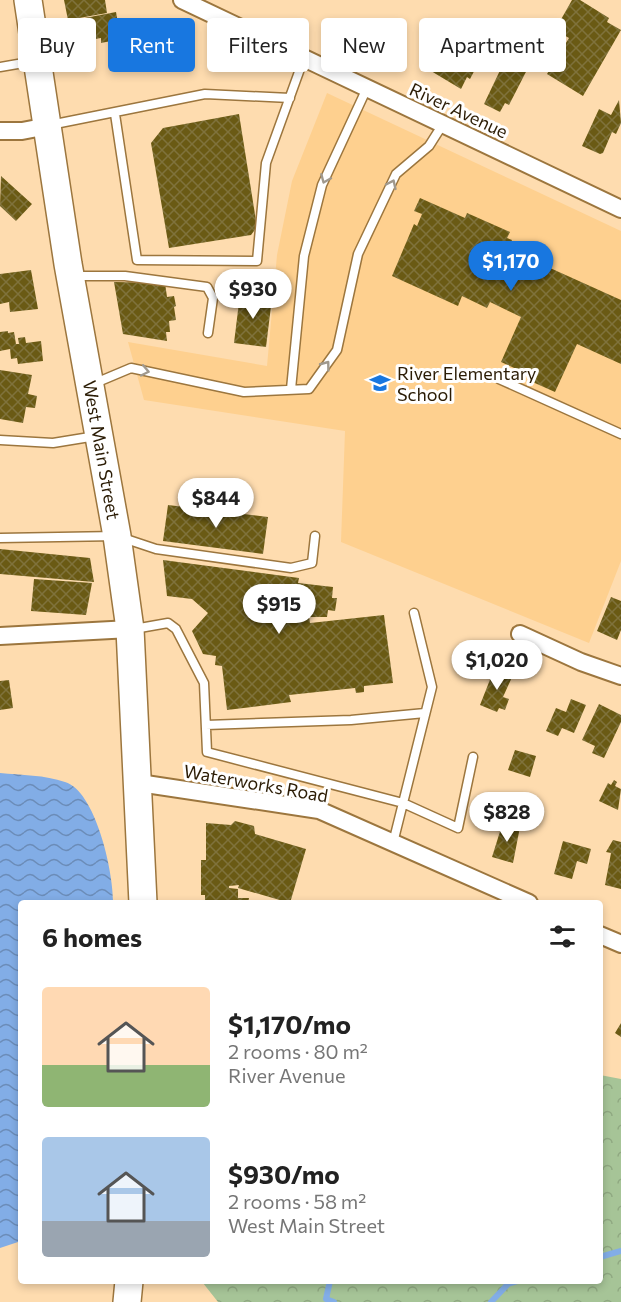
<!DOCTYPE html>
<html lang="en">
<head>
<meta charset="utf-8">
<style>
  body { margin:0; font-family:Commissioner,sans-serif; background:#f6f6f6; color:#222; height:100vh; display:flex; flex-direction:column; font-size:22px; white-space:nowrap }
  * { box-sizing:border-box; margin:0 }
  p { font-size:20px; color:#767676 }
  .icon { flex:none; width:33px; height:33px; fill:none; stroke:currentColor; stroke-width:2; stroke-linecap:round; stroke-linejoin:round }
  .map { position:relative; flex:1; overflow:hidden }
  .panel { position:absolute; left:18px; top:900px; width:585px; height:384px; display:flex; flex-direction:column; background:#fff; border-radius:6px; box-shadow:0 3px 9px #0003 }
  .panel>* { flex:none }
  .hud { position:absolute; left:18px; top:18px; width:585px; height:54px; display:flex; gap:12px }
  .price { position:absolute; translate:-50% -51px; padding:0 14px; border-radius:21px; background:#fff; color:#222; font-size:20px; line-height:39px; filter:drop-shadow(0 2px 3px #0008) }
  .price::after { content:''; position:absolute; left:50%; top:36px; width:18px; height:14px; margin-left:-9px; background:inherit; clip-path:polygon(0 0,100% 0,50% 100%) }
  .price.on { background:#1877e0; color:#fff }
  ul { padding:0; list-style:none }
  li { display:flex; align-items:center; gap:18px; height:150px; padding:0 24px }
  li span { display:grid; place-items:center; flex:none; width:168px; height:120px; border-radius:6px; color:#555 }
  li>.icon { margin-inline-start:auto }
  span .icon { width:72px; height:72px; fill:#fffc; stroke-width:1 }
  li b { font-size:26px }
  h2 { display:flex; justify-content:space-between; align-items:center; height:72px; padding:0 24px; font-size:26px }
  .chip { padding:0 21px; border-radius:6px; background:#fff; box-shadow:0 3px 9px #0003; font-size:21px; line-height:54px }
  .chip.on { background:#1877e0; color:#fff }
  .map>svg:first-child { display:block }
  .built { fill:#fed08f }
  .forest { fill:url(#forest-crowns) }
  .water { fill:url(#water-waves) }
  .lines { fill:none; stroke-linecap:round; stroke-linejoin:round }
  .stream { stroke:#82ade6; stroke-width:6 }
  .building { fill:url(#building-cross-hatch) }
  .lane-casing { stroke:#9c763e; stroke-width:11 }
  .street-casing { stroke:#9c763e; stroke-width:20 }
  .primary-casing { stroke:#9c763e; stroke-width:30 }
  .lane { stroke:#fff; stroke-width:8 }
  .street { stroke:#fff; stroke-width:16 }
  .primary { stroke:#fff; stroke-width:27 }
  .oneway { stroke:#a0998e }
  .labels { text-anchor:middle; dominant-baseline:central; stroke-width:6; stroke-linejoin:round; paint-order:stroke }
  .street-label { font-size:18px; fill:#2b1c05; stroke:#fff }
  .poi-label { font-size:18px; fill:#2b1c05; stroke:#fff; text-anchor:start }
</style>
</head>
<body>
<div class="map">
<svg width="621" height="1302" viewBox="0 0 621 1302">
  <defs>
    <pattern id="forest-crowns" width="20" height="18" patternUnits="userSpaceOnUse" patternTransform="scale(1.5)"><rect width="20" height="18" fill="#a6c497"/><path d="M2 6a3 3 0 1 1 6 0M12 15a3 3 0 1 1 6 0" fill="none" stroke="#8fa881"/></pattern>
    <pattern id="water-waves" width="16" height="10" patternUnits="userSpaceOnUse" patternTransform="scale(1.5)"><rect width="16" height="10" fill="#82ade6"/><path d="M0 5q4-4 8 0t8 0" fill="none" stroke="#6b8cb8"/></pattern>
    <pattern id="building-cross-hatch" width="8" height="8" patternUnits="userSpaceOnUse" patternTransform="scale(1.5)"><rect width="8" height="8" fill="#6a5a14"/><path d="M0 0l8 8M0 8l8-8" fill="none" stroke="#7f723c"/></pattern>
  </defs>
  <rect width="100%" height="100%" fill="#fedcaf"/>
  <path class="built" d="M327,93L621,231V561L589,643L341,542L345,431L144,400L128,342L267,366L277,255L292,181Z"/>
  <path class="forest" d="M600,1075L621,1079V1302H218L203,1283L600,1281Z"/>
  <path class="water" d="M0,773C21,775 45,775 65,782C96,791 114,874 113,903H21V1241L0,1248Z"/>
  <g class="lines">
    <path class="stream" d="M600,1257L621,1251
      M330,1281L326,1299L334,1302
      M491,1302L508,1284L518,1281"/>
  </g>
  <path class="building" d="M64,0H105L107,13L68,20Z
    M572,0H580L609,18L607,22L621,30L583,96L547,74L569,38L555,30Z
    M116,12L121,39L101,43V38L73,43L69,21Z
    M146,20L167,26L160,49L140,43Z
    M443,47L454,53L453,57L467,63L472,55L480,60L470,79L467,77L461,89L431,71L436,61L431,58L434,52L440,54Z
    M518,60L529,66L509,105L505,103L500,112L484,104L504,62L515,67Z
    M619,100L621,123L616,134L612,132L603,153L600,154L582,146L599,109L611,115Z
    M239,114L257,227L251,235L169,248L151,143L163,128Z
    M1,176L32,204L16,221L0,206Z
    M420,198L465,218L467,213L510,232L507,238L512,240L508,249L621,300V364L577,344L555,392L528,380L530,375L501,362L521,317L490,302L487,308L462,296L458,306L392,276L414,224L417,226L422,214L414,211Z
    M31,270L38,309L10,312L9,302L0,304V274Z
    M114,282L165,283L167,297L174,296L176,306L174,307L176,320L169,321L170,332H166L167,341L123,334Z
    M240,294L272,298L266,347L234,343Z
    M8,331V333L14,332L16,344H19L18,338L25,337L26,343L41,341L43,361L18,364L17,358L11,359L10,349L0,351V332Z
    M0,370L32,375L28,394L37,396L35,408L26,407L23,423L0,419Z
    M168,505L268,517L263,554L163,541Z
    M0,549L90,558L94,582L0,574Z
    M163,560L299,578L298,583L333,587L332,598H337L335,611L328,610L327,617H309L310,623L384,615L393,683L364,686V692L356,693L355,688L289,695L291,702L227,710L222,666L215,665L216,656L203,654L192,631L208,613L192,599L167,596Z
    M34,579L92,583L86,615L31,611Z
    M611,597L621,601V630L617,640L597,631Z
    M495,667L513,675L503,697L509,699L505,710L499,708L497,712L480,705Z
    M9,680L13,708L0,710V681Z
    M571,699L586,705L574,733L562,728L558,736L546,731L556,708L566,712Z
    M599,704L621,715V722L604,758L592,753L595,746L582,740Z
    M515,750L536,756L530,777L508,770Z
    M614,780L617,782L615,786L621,789L618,810L599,801L608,783L611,785Z
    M235,821L254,826L255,834L306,849L290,903L238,888L239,885L229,886V888L238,889V898H249L248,903H205V895H201V860H206V823L231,825Z
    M503,822L520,827L513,863L492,857Z
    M613,840L621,842V889L605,885L611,853L606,852Z
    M563,841L591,849L587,864L577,861L572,879L554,874Z
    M621,1023V1037L615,1033Z"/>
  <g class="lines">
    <g class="lane-casing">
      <path id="lane" d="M0,67L35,61
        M115,114L137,260L257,261L266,163L304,58
        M50,125L205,94L290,98
        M74,276H125L207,287L213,298L208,333
        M499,379L621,434
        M93,384L131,368L244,392L309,389L337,350L358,254L396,174L429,146L443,124
        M291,389L304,256L322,185L367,88
        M0,440L53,443L96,436
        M0,538L117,536L156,549L291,568L312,563L315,536
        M134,629L168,623L176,629L204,683L207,752L403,803L458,828L473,757
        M206,725L351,720L425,713
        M393,843L432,687L414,613"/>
    </g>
    <g class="street-casing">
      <path id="street" d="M182,0L621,209
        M0,131H22L48,126
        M520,634L581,662L621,676
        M0,636L130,629
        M139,783L319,810L529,903
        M600,935L621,944"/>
    </g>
    <g class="primary-casing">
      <path id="primary" d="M28,0L68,264L117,536L130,629L143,903
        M127,1302L129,1281"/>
    </g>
    <use href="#lane" class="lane"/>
    <use href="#street" class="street"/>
    <use href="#primary" class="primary"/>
  </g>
  <defs><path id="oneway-chevron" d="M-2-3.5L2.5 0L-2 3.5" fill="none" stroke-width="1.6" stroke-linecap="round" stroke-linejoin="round" transform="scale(1.5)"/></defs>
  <g class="oneway">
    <use href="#oneway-chevron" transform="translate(325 179) rotate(113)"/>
    <use href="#oneway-chevron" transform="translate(392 184) rotate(-65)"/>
    <use href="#oneway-chevron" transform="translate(326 365) rotate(-53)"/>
    <use href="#oneway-chevron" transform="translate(145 371) rotate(12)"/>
  </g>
  <defs>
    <g id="school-bare" transform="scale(1.62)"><path d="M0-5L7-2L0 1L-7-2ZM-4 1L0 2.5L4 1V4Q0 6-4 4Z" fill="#1877e0" stroke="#fff" stroke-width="2.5" paint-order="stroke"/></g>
  </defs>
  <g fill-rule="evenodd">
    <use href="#school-bare" x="380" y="383"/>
  </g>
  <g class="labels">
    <g class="street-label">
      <text transform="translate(459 110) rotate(25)">River Avenue</text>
      <text transform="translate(102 450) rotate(80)">West Main Street</text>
      <text transform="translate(256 783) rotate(10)">Waterworks Road</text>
    </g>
    <g class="poi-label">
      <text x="397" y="373">River Elementary<tspan x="397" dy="21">School</tspan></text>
    </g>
  </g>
</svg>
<b class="price on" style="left:511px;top:292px">$1,170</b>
<b class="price" style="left:253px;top:320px">$930</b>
<b class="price" style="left:216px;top:529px">$844</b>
<b class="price" style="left:279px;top:635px">$915</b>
<b class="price" style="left:497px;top:691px">$1,020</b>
<b class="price" style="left:507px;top:843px">$828</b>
<div class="hud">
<a class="chip">Buy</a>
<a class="chip on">Rent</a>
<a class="chip">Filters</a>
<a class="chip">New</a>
<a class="chip">Apartment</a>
</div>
<section class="panel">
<h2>6 homes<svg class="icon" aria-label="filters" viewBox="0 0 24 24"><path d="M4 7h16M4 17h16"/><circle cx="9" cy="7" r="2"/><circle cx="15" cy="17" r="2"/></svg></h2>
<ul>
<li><span style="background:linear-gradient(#ffd9b3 65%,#8fb573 0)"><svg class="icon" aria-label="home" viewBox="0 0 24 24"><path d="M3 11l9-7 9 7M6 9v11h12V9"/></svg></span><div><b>$1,170/mo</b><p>2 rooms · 80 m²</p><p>River Avenue</p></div></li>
<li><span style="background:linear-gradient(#a9c7e8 70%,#9aa5b1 0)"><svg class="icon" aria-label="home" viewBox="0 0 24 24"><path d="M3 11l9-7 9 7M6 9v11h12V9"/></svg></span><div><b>$930/mo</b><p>2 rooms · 58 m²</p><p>West Main Street</p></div></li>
</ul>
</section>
</div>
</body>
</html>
